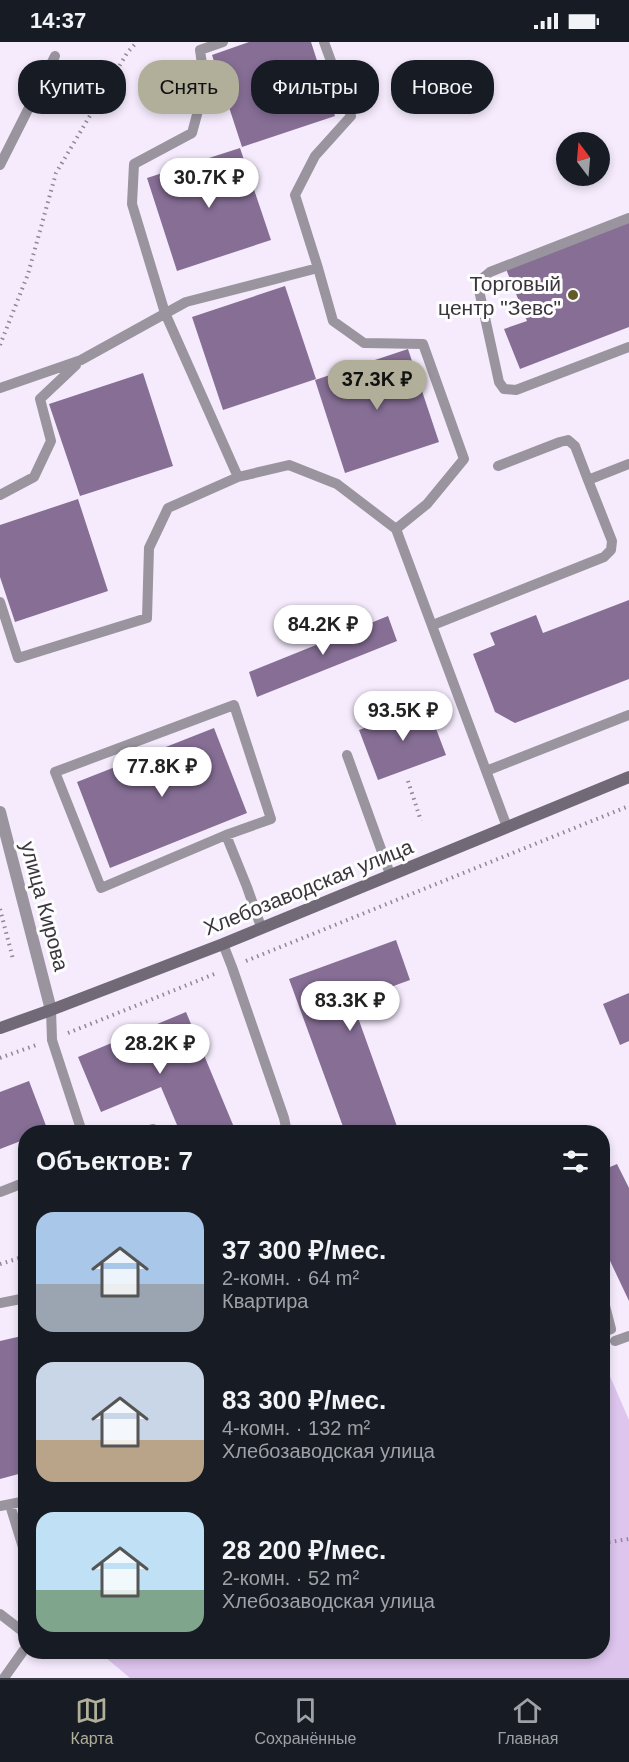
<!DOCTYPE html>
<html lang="ru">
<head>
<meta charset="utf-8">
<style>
  body { margin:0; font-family:Arial,sans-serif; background:#242831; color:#f1f3f6; height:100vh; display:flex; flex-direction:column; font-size:22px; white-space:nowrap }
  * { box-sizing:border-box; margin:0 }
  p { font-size:20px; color:#9ea1a6 }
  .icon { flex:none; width:33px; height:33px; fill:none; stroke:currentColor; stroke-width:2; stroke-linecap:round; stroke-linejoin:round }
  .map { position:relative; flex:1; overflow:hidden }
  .panel { position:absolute; left:18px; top:1083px; width:592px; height:534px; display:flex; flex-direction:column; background:#171b24; border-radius:24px; box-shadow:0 3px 9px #0003 }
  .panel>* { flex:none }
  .guide { position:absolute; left:18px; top:18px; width:594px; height:54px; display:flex; gap:12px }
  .needle { width:39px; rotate:344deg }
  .buttons { position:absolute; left:556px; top:90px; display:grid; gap:12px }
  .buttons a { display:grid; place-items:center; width:54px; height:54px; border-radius:50%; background:#171b24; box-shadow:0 3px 9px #0003; font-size:30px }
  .price { position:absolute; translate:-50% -51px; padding:0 14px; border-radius:21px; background:#fff; color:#222; font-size:20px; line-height:39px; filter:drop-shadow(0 2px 3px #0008) }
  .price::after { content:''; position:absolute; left:50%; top:36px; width:18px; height:14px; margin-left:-9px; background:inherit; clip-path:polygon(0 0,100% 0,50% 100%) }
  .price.active { background:#b1af99; color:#111 }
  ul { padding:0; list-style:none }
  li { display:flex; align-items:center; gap:18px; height:150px; padding:0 18px }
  li span { display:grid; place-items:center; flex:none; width:168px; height:120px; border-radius:18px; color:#555 }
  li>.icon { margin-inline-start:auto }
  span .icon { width:72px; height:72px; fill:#fffc; stroke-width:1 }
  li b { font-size:26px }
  h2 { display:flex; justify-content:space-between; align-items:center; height:72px; padding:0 18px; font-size:26px }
  .chip { padding:0 21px; border-radius:24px; background:#171b24; box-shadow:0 3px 9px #0003; font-size:21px; line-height:54px }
  .chip.active { background:#b1af99; color:#111 }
  .status { display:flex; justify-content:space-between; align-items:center; height:42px; padding:0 30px; background:#171b24; direction:ltr }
  .status svg { height:16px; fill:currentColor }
  .menu { display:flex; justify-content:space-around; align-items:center; height:84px; border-top:2px solid #363941; background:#171b24; font-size:16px; color:#9ea1a6 }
  .menu a { display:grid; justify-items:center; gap:3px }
  .menu .active { color:#b1af99 }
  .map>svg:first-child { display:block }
  .green { fill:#ddc5ee }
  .building { fill:#866e95 }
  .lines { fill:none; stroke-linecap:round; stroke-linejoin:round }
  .path { stroke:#8f8894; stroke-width:4; stroke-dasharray:1.5 4.5; stroke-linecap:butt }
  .service { stroke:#9a949e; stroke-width:10 }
  .tertiary { stroke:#9a949e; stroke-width:12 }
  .secondary { stroke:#716976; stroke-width:12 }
  .poi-dot { fill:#625b27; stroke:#fdfdfd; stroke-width:2 }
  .labels { text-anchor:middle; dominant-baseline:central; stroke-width:6; stroke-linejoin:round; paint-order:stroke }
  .poi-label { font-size:21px; fill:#3b363e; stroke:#fdfdfd; text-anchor:end }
  .street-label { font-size:21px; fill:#3b363e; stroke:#fdfdfd }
</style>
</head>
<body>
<div class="status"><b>14:37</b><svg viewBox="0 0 49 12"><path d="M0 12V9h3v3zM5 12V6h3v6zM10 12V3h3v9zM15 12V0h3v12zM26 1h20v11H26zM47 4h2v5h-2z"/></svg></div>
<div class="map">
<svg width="629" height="1636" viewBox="0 0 629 1636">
  <rect width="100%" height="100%" fill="#f5ebfd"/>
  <path class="green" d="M603,1318L629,1378V1636H130L99,1610H603Z"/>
  <path class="building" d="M249,0H311L335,74L242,105L212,13Z
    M240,106L271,198L177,229L147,136Z
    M629,180V285L520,327L504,287L527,279L506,227Z
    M285,244L316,337L223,368L192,275Z
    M408,307L439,400L345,431L315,338Z
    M143,331L173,424L80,454L49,362Z
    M78,457L108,549L15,580L0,535V483Z
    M629,558V637L515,681L495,670L473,612L495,603L490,591L536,573L543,591Z
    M388,574L397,599L257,655L249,630Z
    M427,663L446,713L378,738L359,688Z
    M214,686L247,771L110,826L77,740Z
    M396,898L410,938L352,959L399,1090H345L289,937Z
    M629,951V999L620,1003L603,962Z
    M186,970L236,1090H180L161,1045L101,1070L78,1015Z
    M29,1039L48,1089L44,1090H26V1097L0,1107V1050Z
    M617,1122L629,1146V1259L603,1204V1128Z
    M26,1293V1430L0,1437V1299Z"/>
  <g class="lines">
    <path class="path" d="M0,303L28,232L56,131L127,11L137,0
      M408,739L421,779
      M0,867L13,917
      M246,919L629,764
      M68,991L217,931
      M0,1016L36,1003
      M0,1222L26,1214
      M603,1501L629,1497"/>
    <path class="service" d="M223,0L200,8L205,43L192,91L134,122L132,162L165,271L238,435
      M0,123L55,14
      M629,176L490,230L479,239V248L499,340L504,347L516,348L629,305
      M318,226L333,279L364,301L423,302L464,417L427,462L396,487
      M0,346L81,318L186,260L318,226L295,153L315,114L351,74L324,0
      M498,424L560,400L568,398L575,404L588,438
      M0,453L34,435L51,399L40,357L76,323
      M0,560L18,616L147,576L149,506L168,466L238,435L289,423L337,442L396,487L507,785
      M433,583L604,515L611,508L612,499L588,438L629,422
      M234,663L271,777L226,793L101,846L55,730Z
      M347,713L390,832
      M486,729L629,673
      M226,793L247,845L261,885
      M223,902L232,925L284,1076L287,1090
      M51,968L52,998L82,1090
      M144,1090L153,1087L154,1090
      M0,1150L26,1140
      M603,1256L611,1287L603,1290
      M0,1261L26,1256
      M615,1299L629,1294
      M10,1463L26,1515
      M0,1464L26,1459
      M0,1572L26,1592
      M4,1636L26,1605"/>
    <path class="tertiary" d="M0,770L51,968"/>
    <path class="secondary" d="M0,986L51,968L223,902L629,735"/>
  </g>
  <circle class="poi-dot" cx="573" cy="253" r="6"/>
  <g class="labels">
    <g class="poi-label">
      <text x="561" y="241">Торговый<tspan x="561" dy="24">центр "Зевс"</tspan></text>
    </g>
    <g class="street-label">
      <text transform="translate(308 845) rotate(-22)">Хлебозаводская улица</text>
      <text transform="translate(45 864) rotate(75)">улица Кирова</text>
    </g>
  </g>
</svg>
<div class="buttons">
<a><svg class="needle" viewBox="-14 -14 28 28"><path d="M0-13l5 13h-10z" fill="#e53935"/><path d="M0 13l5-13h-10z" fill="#9ea1a6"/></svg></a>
</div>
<b class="price" style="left:209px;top:167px">30.7K ₽</b>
<b class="price active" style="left:377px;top:369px">37.3K ₽</b>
<b class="price" style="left:323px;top:614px">84.2K ₽</b>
<b class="price" style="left:403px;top:700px">93.5K ₽</b>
<b class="price" style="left:162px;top:756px">77.8K ₽</b>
<b class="price" style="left:350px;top:990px">83.3K ₽</b>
<b class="price" style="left:160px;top:1033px">28.2K ₽</b>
<div class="guide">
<a class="chip">Купить</a>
<a class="chip active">Снять</a>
<a class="chip">Фильтры</a>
<a class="chip">Новое</a>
</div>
<section class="panel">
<h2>Объектов: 7<svg class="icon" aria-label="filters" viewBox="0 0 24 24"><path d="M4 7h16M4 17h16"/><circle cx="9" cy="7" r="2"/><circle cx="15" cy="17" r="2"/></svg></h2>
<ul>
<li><span style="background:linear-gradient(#a9c7e8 60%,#9aa5b1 0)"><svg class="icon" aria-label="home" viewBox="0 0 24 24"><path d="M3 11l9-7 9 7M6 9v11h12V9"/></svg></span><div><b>37 300 ₽/мес.</b><p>2-комн. · 64 m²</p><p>Квартира</p></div></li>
<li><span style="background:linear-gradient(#c9d6e8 65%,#b9a48a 0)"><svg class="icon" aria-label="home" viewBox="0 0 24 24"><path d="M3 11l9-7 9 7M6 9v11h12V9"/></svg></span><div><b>83 300 ₽/мес.</b><p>4-комн. · 132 m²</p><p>Хлебозаводская улица</p></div></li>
<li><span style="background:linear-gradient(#bfe0f5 65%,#7fa58c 0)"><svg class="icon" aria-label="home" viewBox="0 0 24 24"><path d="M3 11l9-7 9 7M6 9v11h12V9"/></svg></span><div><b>28 200 ₽/мес.</b><p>2-комн. · 52 m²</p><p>Хлебозаводская улица</p></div></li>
</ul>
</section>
</div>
<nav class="menu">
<a class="active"><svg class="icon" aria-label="map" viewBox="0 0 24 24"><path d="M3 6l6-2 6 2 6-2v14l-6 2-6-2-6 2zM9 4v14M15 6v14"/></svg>Карта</a>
<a><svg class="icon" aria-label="saved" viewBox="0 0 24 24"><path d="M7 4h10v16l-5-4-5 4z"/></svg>Сохранённые</a>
<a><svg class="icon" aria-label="home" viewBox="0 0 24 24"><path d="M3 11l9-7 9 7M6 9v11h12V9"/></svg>Главная</a>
</nav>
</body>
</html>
